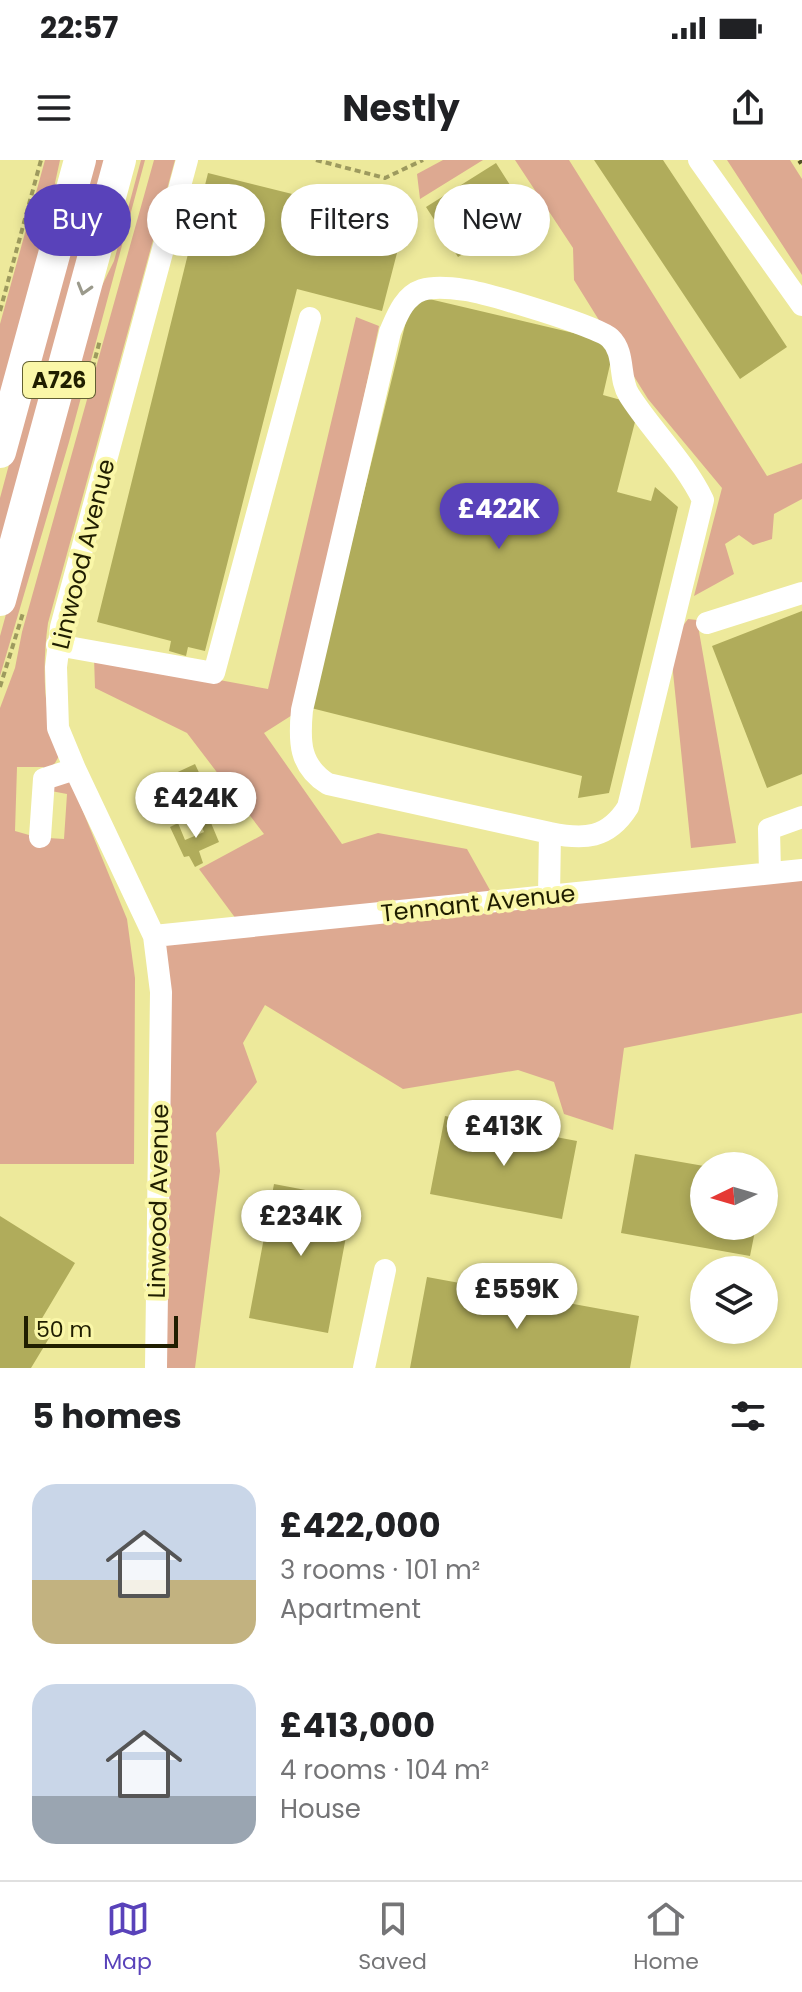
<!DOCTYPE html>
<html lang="en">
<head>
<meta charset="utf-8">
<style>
  body { margin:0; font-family:Poppins,sans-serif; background:#f2f2f2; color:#202124; height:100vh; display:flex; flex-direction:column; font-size:30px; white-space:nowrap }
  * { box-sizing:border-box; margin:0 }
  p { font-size:26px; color:#757577 }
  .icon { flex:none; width:44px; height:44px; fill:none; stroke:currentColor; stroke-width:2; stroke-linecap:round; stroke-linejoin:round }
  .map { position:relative; height:1208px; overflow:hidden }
  .side { display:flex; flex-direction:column; background:#fff; flex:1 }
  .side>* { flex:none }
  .banner { position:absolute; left:24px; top:24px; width:754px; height:72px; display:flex; gap:16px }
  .needle { width:52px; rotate:265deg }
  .fabs { position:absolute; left:690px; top:992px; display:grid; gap:16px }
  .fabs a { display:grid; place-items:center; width:88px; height:88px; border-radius:50%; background:#fff; box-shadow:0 4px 12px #0003; font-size:40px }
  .scale { position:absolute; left:24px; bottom:20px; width:154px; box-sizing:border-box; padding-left:8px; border:4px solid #201e00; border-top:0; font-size:22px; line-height:28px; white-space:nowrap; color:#201e00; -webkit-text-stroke:6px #faf7a8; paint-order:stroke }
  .price { position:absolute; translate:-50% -68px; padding:0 18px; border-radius:28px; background:#fff; color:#222; font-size:26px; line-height:52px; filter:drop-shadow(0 2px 4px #0008) }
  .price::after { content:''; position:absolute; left:50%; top:48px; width:24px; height:18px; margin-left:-12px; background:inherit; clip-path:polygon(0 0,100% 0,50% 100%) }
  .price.active { background:#5942ba; color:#fff }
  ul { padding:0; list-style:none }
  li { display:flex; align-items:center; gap:24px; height:200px; padding:0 32px }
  li span { display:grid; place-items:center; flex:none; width:224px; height:160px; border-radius:24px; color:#555 }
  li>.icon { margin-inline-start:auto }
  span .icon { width:96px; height:96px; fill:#fffc; stroke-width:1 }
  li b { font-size:34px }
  h2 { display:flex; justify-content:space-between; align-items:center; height:96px; padding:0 32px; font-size:34px }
  .chip { padding:0 28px; border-radius:36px; background:#fff; box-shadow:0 4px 12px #0003; font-size:28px; line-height:72px }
  .chip.active { background:#5942ba; color:#fff }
  .status { display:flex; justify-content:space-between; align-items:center; height:56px; padding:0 40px; background:#fff; direction:ltr }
  .status svg { height:22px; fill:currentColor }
  header { display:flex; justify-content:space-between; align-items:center; height:104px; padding:0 32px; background:#fff; font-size:36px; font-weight:700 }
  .menu { display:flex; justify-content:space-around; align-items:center; height:112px; border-top:2px solid #e0e0e0; background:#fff; font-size:22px; color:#757577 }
  .menu a { display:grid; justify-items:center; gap:4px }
  .menu .active { color:#5942ba }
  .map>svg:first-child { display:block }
  .green { fill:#dda991 }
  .building { fill:#b0ac5b }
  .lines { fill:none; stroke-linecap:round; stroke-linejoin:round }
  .path { stroke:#9d9a5e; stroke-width:4; stroke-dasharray:6 4; stroke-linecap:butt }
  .minor { stroke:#fff; stroke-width:22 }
  .highway { stroke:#fff; stroke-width:32 }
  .rail { stroke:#535127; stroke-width:6; stroke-dasharray:14 14; stroke-linecap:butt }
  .oneway { stroke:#9b9a8c }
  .labels { text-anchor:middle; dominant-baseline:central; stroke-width:8; stroke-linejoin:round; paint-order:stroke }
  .shield { fill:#faf7a8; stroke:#615f32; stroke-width:2 }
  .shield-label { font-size:22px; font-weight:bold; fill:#201e00 }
  .street-label { font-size:24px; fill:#201e00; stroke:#faf7a8 }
</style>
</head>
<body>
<div class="status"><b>22:57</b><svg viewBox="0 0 49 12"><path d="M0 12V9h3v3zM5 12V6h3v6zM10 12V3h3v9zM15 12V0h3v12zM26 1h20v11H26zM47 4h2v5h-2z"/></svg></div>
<header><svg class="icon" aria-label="menu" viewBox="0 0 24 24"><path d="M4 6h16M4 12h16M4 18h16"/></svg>Nestly<svg class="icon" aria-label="share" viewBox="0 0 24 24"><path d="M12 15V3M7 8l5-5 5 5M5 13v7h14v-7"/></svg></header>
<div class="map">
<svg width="802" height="1208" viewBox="0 0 802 1208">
  <rect width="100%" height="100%" fill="#ede99b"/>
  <path class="green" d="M45,0H60L55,23L60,33L0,251V164Z
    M91,0H108L0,391V338Z
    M141,0H145L69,282L0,516V476L90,150L114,101Z
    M154,0H175L48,463C42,506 43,555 59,596L55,603L46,611L43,607H17L15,671L29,675L31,683L47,685L48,678L64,679L67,634L51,631V622H71L127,759L135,818L134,1004H0V548L15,508L22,472Z
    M443,0H483L420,39L417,14Z
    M515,0H569L767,316L802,303V339L774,354L772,379L753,385L739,375L725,384L734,414L694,436L722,328L648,239L574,120L573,88Z
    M727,0H790L802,19V115Z
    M356,157L379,166L297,552L264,573L342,684L378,673L467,689L500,748L802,715V853L624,888L613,970L564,954L554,922L518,910L403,929L265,845L243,883L257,922L216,973L220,1011L195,1208H156L154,776L242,767L199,709L264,674L187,573L95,528L94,497L268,529Z
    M688,459L697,460L736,683L691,688L670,483Z"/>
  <path class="building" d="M594,0H663L787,187L740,219Z
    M496,3L528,53L458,97L426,47Z
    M208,13L405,62L382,151L297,129L205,491L188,487L186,496L169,491L171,481L97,462Z
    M425,138L603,180L612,196L603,235L621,240L635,262L617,332L651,341L655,327L678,347L609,633L578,638L582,616L311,548L410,145Z
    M802,451V614L767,628L712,486Z
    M195,604L209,634L159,655L145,624L153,621L154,623Z
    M206,651L219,682L199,691L203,703L195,707L189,696L184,697L170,667L178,663L185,680L204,672L197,656Z
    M445,956L577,981L562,1059L430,1034Z
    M635,994L704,1006V1066H756L750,1096L621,1073Z
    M274,1024L353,1039L328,1173L249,1158Z
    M0,1056L75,1103L41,1160L54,1170L31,1208H0Z
    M427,1117L639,1156L630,1208H410Z"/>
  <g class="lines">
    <path class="path" d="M316,0L385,18L423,0
      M0,151L41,0
      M85,237L100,180
      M0,527L23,453"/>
    <path class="minor" d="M699,0L802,145
      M707,463L802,433
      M57,485L214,513L310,158
      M40,677L44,619L75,609
      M770,713L769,669L802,657
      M549,736L550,673L328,624C299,606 299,581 302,550L390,172C397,156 404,136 422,130C435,126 452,128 465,130C486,133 598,166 610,178C626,193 618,218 629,235C652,271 684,301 703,340L628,647C608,679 584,680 550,673
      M154,776L802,710
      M156,1208L161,832L154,776L75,609L58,568L56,507L61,467L187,0
      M364,1208L385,1110"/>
    <path class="highway" d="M0,292L80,0
      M0,440L120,0"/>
    <path class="rail" d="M800,0L802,3"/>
  </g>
  <defs><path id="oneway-chevron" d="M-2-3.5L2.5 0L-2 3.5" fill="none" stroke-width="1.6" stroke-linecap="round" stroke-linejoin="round" transform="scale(2)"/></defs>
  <use class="oneway" href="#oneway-chevron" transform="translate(84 129) rotate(106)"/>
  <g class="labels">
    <rect class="shield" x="23" y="202" width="72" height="36" rx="6"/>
    <g class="shield-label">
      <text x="59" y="220">A726</text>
    </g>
    <g class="street-label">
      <text transform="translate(83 394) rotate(-76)">Linwood Avenue</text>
      <text transform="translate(478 743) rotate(-6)">Tennant Avenue</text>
      <text transform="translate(158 1041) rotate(-89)">Linwood Avenue</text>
    </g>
  </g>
</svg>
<div class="fabs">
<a><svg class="needle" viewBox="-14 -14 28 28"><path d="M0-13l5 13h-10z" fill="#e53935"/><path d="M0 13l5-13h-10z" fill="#757577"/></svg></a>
<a><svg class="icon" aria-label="layers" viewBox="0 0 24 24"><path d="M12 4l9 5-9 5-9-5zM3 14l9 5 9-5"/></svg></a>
</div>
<div class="scale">50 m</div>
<b class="price active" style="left:499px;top:391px">£422K</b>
<b class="price" style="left:196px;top:680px">£424K</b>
<b class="price" style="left:504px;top:1008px">£413K</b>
<b class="price" style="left:301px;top:1098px">£234K</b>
<b class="price" style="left:517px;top:1171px">£559K</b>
<div class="banner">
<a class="chip active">Buy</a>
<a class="chip">Rent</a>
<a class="chip">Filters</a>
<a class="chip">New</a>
</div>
</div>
<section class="side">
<h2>5 homes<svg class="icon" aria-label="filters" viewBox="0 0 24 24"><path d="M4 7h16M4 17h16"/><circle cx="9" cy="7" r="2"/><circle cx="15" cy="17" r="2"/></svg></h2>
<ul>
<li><span style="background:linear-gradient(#c9d6e8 60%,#c2b280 0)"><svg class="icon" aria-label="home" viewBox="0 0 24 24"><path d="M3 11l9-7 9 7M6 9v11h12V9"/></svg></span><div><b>£422,000</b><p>3 rooms · 101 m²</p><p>Apartment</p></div></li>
<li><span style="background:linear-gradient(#c9d6e8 70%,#9aa5b1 0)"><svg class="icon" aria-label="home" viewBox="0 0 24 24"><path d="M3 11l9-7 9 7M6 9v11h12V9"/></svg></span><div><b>£413,000</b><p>4 rooms · 104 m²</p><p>House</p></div></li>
</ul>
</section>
<nav class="menu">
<a class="active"><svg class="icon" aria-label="map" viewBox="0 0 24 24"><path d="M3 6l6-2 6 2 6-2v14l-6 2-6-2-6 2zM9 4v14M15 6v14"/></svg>Map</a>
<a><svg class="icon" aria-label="saved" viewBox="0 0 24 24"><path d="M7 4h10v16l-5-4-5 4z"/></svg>Saved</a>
<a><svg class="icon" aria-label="home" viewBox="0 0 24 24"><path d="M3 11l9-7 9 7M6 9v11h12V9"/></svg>Home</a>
</nav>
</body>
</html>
